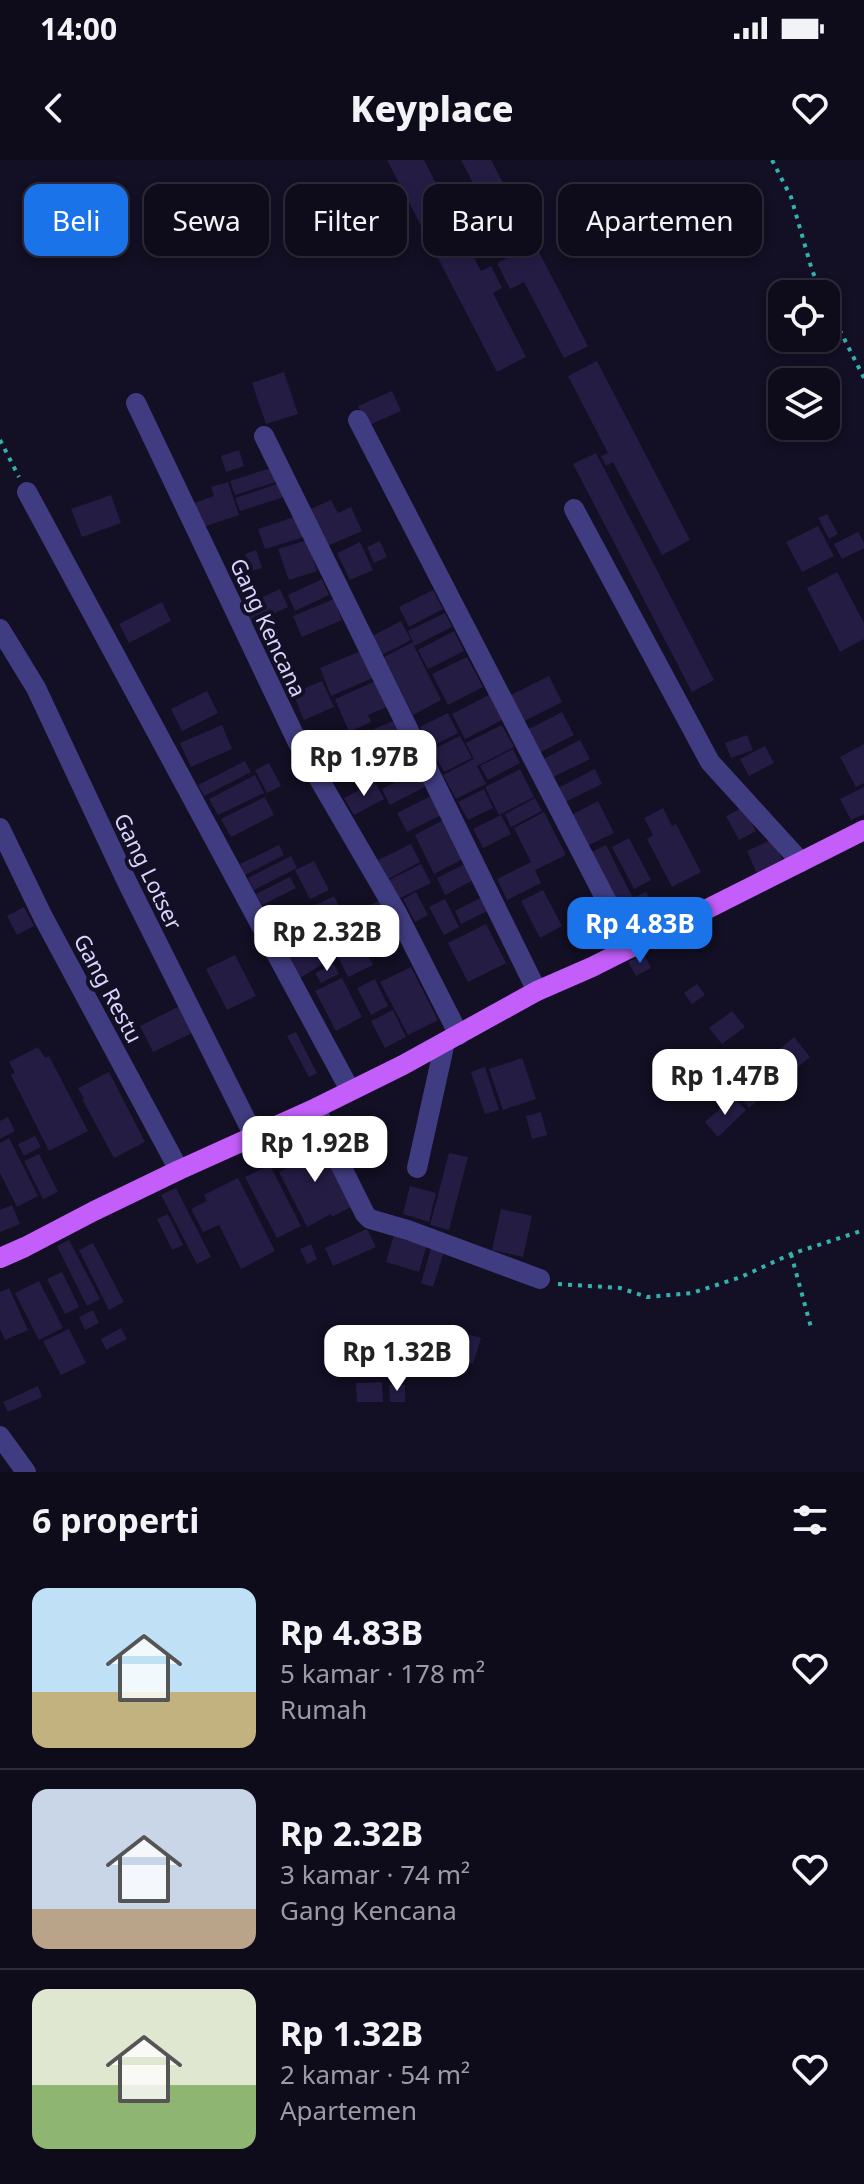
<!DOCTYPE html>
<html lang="id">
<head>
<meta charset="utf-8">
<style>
  body { margin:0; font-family:"Noto Sans",sans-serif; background:#1c1928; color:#f1f3f6; height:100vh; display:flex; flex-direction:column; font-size:30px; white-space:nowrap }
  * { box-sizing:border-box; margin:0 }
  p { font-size:26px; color:#9b9ba3 }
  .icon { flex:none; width:44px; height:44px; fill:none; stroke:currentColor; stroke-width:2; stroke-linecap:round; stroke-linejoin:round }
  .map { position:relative; height:1312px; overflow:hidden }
  .details { display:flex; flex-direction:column; background:#0e0b1b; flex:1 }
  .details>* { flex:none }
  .banner { position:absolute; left:24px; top:24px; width:816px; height:72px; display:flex; gap:16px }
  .fabs { position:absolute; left:768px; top:120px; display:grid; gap:16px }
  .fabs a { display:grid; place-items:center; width:72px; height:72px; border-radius:16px; background:#0e0b1b; box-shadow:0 4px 12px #0003,0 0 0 2px #2e2b3a; font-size:40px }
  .price { position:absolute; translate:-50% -68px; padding:0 18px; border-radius:16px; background:#fff; color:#222; font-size:26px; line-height:52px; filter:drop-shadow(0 2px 4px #0008) }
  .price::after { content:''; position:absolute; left:50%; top:48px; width:24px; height:18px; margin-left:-12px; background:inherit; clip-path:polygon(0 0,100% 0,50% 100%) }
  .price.selected { background:#1a73e8; color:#fff }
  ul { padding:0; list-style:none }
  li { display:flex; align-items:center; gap:24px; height:200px; padding:0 32px }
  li+li { border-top:2px solid #2e2b3a }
  li span { display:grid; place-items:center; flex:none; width:224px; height:160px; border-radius:16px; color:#555 }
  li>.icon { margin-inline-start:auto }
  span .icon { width:96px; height:96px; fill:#fffc; stroke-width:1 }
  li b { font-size:34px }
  h2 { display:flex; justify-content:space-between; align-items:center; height:96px; padding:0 32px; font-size:34px }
  .pill { padding:0 28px; border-radius:16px; background:#0e0b1b; box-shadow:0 4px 12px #0003,0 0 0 2px #2e2b3a; font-size:28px; line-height:72px }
  .pill.selected { background:#1a73e8; color:#fff }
  .status { display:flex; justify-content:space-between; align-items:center; height:56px; padding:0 40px; background:#0e0b1b; direction:ltr }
  .status svg { height:22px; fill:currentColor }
  header { display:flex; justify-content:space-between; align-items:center; height:104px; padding:0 32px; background:#0e0b1b; font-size:36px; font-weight:800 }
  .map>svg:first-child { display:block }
  .building { fill:#251c44 }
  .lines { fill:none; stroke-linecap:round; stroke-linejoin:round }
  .path { stroke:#33b2ad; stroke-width:4; stroke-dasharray:4 6; stroke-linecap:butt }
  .minor { stroke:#403c81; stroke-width:20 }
  .major { stroke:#c35efa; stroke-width:20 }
  .labels { text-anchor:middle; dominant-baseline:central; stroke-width:8; stroke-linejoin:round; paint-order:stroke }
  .street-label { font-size:22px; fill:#d9d3fe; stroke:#130f24 }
</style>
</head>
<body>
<div class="status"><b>14:00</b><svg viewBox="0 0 49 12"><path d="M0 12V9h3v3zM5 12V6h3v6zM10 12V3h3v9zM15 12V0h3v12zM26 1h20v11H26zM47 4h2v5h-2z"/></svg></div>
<header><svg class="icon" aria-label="back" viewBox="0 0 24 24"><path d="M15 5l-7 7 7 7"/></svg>Keyplace<svg class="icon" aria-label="heart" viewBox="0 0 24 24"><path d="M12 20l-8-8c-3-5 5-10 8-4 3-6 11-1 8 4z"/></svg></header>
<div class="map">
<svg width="864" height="1312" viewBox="0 0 864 1312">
  <rect width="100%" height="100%" fill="#130f24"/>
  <path class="building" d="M387,0H424L481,111L491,106L502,128L493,133L526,197L497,212Z
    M461,0H491L588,186L564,198L524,122L510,129L497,103L511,96Z
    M597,201L690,380L662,395L613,302L606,306L601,296L608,293L568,216Z
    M284,212L298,254L266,264L252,223Z
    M392,231L401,251L367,266L358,246Z
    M239,290L244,306L226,312L221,296Z
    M596,293L714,520L692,532L573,304Z
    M274,307L279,321L235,335L230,321Z
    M228,322L239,355L200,368L192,344L214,336L211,327Z
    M280,323L284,337L240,351L235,338Z
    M111,335L121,363L82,377L71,349Z
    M331,340L338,353L351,347L362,371L325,387L308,350Z
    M827,354L838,374L829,379L818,358Z
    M297,356L304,377L265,389L258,369Z
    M818,366L834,396L802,412L786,382Z
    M858,372L864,383V388L842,399L834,384Z
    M307,380L317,411L289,420L278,389Z
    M380,381L387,397L374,403L367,387Z
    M360,382L373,410L350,420L337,393Z
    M256,390L262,408L251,411L245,394Z
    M837,412L864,463V479L840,492L807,428Z
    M322,419L329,435L295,451L288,435Z
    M280,429L288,447L251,464L243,446Z
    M433,430L443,449L409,467L399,447Z
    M334,439L342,460L302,477L293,456Z
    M162,442L171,461L129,483L119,464Z
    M445,453L452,467L414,486L441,540L413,555L384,497L413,482L408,471Z
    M401,461L411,480L382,495L372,476Z
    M454,471L464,491L428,509L418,490Z
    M363,490L375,517L331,536L320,508Z
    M467,497L483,527L448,545L432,514Z
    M549,516L562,542L524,561L511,535Z
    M378,520L389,546L368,555L371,562L349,572L335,539Z
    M322,521L334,547L304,560L293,533Z
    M207,531L218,553L182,571L171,549Z
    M489,535L502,560L465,579L452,554Z
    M562,552L574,575L539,593L527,570Z
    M448,553L458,573L430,587L420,567Z
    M398,559L407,579L369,596L360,575Z
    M222,565L232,589L191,607L180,583Z
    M502,565L514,587L477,606L486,624L456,639L443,615L474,599L466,583Z
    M747,575L753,590L731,598L725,583Z
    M460,576L472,598L444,612L432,590Z
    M580,580L590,599L551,618L542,600Z
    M408,584L416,602L376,620L368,602Z
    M864,584V623L856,627L840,597Z
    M765,586L774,603L749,616L740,599Z
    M513,589L520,603L488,620L480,606Z
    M245,601L251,612L204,636L198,625Z
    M269,603L281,626L267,633L255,610Z
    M422,609L430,624L390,645L382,629Z
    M520,609L534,637L499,655L485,627Z
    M595,609L602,624L563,643L556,629Z
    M255,615L264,633L218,655L209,639Z
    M375,622L384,639L354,655L344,638Z
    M864,627V654L851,660L840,639Z
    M484,629L493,648L468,660L458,642Z
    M435,634L445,653L407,672L397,653Z
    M265,637L274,655L231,677L221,659Z
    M535,638L542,651L511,667L505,654Z
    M598,641L614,673L589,685L573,654Z
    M744,647L756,671L739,680L726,656Z
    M663,648L672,666L676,664L701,712L672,727L647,679L653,675L644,658Z
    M544,652L566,695L535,710L541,723L507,740L497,719L531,702L514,668Z
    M501,655L511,674L483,688L473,669Z
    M445,659L465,698L434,714L415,675Z
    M629,678L651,720L634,729L612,687Z
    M773,679L783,701L757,714L747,691Z
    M411,684L420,702L388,719L378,700Z
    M279,685L284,695L245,715L240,704Z
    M606,685L633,738L646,732L656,752L625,770L586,695Z
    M291,696L297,708L254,730L248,718Z
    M314,701L329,730L310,739L295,710Z
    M469,702L477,718L445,735L437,718Z
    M421,704L431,723L396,740L387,721Z
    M290,717L296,728L262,745L256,734Z
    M543,730L562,766L540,778L521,741Z
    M416,732L428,755L415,762L403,739Z
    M334,736L341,750L323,759L316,745Z
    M480,738L487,751L461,764L455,751Z
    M445,739L459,767L444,775L429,747Z
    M380,740L397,773L365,789L373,805L348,817L330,781L355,768L349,756Z
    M24,747L34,766L17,775L7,756Z
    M486,764L506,803L468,822L448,783Z
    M321,776L334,797L300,818L287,797Z
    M644,794L651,808L636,816L628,802Z
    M235,795L256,836L227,850L206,809Z
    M334,804L339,814L321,823L315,813Z
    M411,807L438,860L408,875L380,822Z
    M342,818L362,857L336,871L315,831Z
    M375,819L388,846L371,855L357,828Z
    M697,824L705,835L692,844L684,833Z
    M184,844L198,870L153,892L140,866Z
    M393,850L406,877L385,888L371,861Z
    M732,851L745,867L722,884L709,868Z
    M296,872L317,913L309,917L287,876Z
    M794,877L810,897L749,948L733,928Z
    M38,887L45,898L49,896L88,971L49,991L11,915L15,913L9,902Z
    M698,897L710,908L701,919L688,909Z
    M522,898L536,939L503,950L489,909Z
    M485,907L499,950L485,954L471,912Z
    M109,912L145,982L114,998L82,939H84L78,928Z
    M733,937L746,950L718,977L705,962Z
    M541,952L547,975L532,979L526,956Z
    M8,957L15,971L0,979V961Z
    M318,975L353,1046L332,1057L331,1054L307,1067L279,1012L303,1000L296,986Z
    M35,976L41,987L24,996L18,984Z
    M9,978L38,1036L17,1047L0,1013V983Z
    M449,993L468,997L449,1070L430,1065Z
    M39,994L58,1032L43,1039L24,1001Z
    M270,1005L301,1066L277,1078L245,1017Z
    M238,1018L275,1091L241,1109L219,1065L203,1072L191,1049L207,1041L204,1035Z
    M410,1026L436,1033L429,1062L403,1054Z
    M176,1028L211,1097L197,1104L161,1035Z
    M12,1045L20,1064L0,1072V1050Z
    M501,1049L532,1056L523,1097L492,1090Z
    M168,1054L183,1085L172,1090L157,1059Z
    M367,1069L376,1087L333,1106L325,1088Z
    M395,1071L428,1081L419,1112L386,1102Z
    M69,1080L100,1139L87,1146L57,1086Z
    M433,1081L446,1085L433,1127L421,1123Z
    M93,1083L124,1142L109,1150L79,1090Z
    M311,1084L317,1099L307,1104L300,1089Z
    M62,1112L79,1147L65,1154L47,1119Z
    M39,1121L63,1168L39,1180L15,1133Z
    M9,1128L28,1170L5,1180L0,1169V1132Z
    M93,1150L99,1163L85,1170L79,1157Z
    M121,1168L127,1179L106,1190L101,1179Z
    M69,1169L86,1203L61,1215L43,1181Z
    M461,1173L481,1178L473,1204L453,1198Z
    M382,1222L383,1242H357L356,1223Z
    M389,1225H405V1242H390Z
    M38,1226L42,1237L8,1252L3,1242Z"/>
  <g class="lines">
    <path class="path" d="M772,0L791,37L812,110L822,134
      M826,143L864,218
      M0,280L19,317
      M791,1094L812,1171
      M558,1124L620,1128L647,1137L692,1133L741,1117L791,1094L864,1070"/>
    <path class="minor" d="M136,243L298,583L397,753L459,875
      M358,260L631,788
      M264,276L537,831
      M27,332C136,531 242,731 350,930
      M574,349L710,602L801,702
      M0,469L36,528L129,726L254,976
      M0,668L43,757L179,1010
      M316,948L335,994L365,1054L370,1059L408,1070L540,1119
      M417,1008L445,882
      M0,1276L26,1312"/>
    <path class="major" d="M0,1098L25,1087L94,1051L179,1010L316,948L403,905L537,831L592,807L864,670"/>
  </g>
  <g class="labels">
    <g class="street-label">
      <text transform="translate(269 467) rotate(65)">Gang Kencana</text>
      <text transform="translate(149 711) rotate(64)">Gang Lotser</text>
      <text transform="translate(109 828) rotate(62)">Gang Restu</text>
    </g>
  </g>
</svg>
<div class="fabs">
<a><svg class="icon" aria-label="locate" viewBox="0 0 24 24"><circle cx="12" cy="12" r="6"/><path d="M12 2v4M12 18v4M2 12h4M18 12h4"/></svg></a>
<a><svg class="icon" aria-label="layers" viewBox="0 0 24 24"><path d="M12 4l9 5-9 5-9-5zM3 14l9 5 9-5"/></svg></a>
</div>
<b class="price" style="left:364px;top:638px">Rp 1.97B</b>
<b class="price selected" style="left:640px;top:805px">Rp 4.83B</b>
<b class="price" style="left:327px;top:813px">Rp 2.32B</b>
<b class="price" style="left:725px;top:957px">Rp 1.47B</b>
<b class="price" style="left:315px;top:1024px">Rp 1.92B</b>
<b class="price" style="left:397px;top:1233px">Rp 1.32B</b>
<div class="banner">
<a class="pill selected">Beli</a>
<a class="pill">Sewa</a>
<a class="pill">Filter</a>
<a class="pill">Baru</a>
<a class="pill">Apartemen</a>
</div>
</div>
<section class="details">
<h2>6 properti<svg class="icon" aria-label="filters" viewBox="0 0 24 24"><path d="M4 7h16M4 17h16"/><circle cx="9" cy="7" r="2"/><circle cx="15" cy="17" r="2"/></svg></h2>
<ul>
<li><span style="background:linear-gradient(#bfe0f5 65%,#c2b280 0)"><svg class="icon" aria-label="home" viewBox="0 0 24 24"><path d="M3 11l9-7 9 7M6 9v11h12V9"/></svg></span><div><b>Rp 4.83B</b><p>5 kamar · 178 m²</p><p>Rumah</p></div><svg class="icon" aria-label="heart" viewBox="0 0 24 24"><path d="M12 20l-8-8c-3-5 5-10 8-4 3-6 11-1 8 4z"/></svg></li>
<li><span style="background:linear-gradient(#c9d6e8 75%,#b9a48a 0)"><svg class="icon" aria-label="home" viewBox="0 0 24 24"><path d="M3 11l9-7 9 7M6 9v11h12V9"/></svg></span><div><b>Rp 2.32B</b><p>3 kamar · 74 m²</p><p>Gang Kencana</p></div><svg class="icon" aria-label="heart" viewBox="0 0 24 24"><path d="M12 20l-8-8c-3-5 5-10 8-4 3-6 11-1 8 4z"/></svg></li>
<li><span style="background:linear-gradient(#dfe7d0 60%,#8fb573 0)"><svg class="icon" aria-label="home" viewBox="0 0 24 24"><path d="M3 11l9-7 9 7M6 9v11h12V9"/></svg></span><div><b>Rp 1.32B</b><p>2 kamar · 54 m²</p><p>Apartemen</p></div><svg class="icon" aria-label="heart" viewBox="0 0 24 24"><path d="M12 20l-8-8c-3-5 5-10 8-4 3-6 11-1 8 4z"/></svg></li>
</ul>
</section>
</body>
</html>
